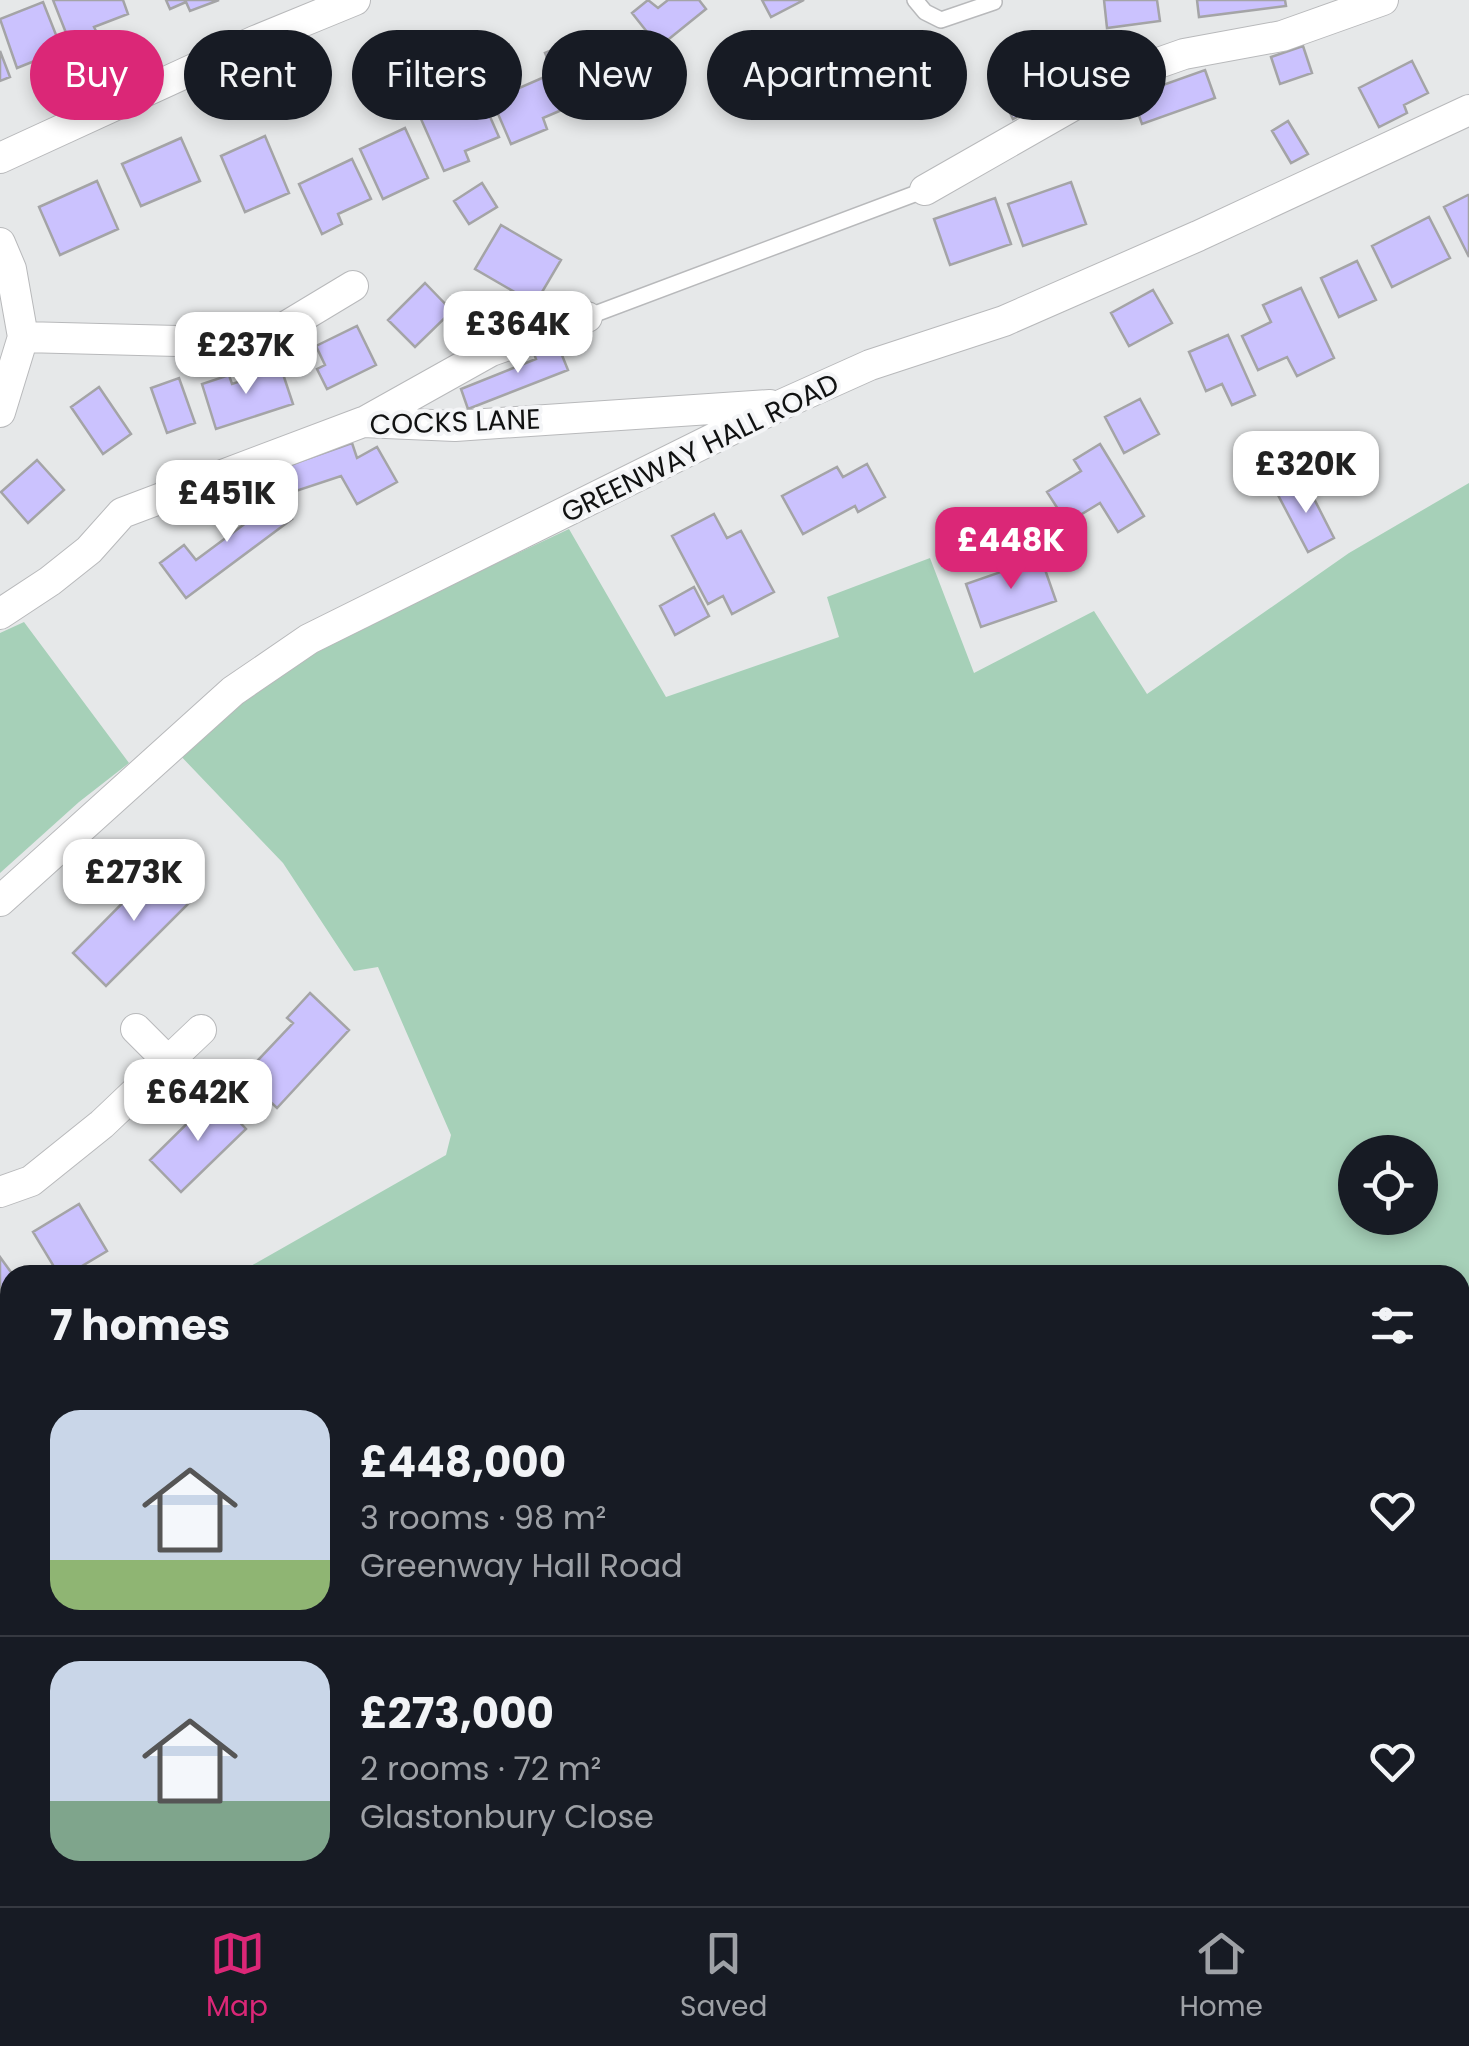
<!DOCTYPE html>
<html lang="en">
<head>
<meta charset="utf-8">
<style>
  body { margin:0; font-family:Poppins,sans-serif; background:#20242c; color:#f1f3f6; height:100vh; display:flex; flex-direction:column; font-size:38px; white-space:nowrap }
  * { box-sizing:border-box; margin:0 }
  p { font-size:32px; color:#9ea1a6 }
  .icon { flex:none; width:55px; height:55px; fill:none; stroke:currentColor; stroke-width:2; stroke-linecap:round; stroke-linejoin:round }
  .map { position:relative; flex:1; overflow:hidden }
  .sheet { position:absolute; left:0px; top:1265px; width:1470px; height:642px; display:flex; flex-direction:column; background:#171b24; border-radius:30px 30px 0 0; box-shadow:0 5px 15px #0003 }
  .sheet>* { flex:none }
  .hud { position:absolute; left:30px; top:30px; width:1410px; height:90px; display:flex; gap:20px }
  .tools { position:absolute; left:1338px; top:1135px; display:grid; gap:20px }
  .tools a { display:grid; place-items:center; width:100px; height:100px; border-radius:50%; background:#171b24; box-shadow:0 5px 15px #0003; font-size:50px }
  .price { position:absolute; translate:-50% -85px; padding:0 22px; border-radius:20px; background:#fff; color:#222; font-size:32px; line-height:65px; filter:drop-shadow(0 2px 5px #0008) }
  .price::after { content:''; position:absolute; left:50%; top:60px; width:30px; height:22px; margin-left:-15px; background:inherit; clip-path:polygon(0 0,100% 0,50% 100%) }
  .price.selected { background:#db2777; color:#fff }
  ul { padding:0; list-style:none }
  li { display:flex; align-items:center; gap:30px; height:250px; padding:0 50px }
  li+li { border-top:2px solid #363941 }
  li span { display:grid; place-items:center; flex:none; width:280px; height:200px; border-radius:30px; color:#555 }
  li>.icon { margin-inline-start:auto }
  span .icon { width:120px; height:120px; fill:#fffc; stroke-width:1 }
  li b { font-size:42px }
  h2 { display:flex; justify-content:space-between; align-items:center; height:120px; padding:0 50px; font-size:42px }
  .chip { padding:0 35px; border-radius:45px; background:#171b24; box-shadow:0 5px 15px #0003; font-size:35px; line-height:90px }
  .chip.selected { background:#db2777; color:#fff }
  .dock { display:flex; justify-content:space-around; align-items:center; height:140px; border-top:2px solid #363941; background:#171b24; font-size:28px; color:#9ea1a6 }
  .dock a { display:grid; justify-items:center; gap:5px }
  .dock .selected { color:#db2777 }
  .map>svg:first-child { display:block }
  .green { fill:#a6d0b8; fill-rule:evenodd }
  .building { fill:#cbc2fe; stroke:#a4a4a6; stroke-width:2.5 }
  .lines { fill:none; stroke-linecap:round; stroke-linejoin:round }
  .service-casing { stroke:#b8b9bb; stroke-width:18 }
  .minor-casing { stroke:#b8b9bb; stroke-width:32 }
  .service { stroke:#fff; stroke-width:15 }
  .minor { stroke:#fff; stroke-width:30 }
  .labels { text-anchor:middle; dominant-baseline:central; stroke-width:8; stroke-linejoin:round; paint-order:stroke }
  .street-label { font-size:28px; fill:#111212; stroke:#f4f5f7 }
</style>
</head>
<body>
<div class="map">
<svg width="1469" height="1906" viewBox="0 0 1469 1906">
  <rect width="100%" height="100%" fill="#e6e8e9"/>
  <path class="green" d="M1469,483V1906H0V1434L10,1427V1898H1460V1275H235L446,1155L451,1135L378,967L354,971L283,863L176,751L256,691L333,640L569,529L666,697L839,637L827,597L930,558L974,673L1094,611L1147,694L1349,553ZM1355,1152H1420V1218H1355Z
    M24,622L129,763L79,802L0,873V633Z"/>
  <path class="building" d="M53,0H123L128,14L94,27L99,37L72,48Z
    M166,0H219L190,11L186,2L170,9Z
    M648,0L658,8L668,0H699L706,9L659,47L632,13Z
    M762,0H804L771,17Z
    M1104,0H1157L1160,21L1107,28Z
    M1197,0H1285L1286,6L1199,17Z
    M43,2L62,50L17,68L0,19Z
    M594,32L603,53L614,48L629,81L568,107L545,53Z
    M1303,46L1312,73L1280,84L1271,57Z
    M0,51L10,77L0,81Z
    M1040,55L1060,95L1013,119L993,79Z
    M1412,61L1428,93L1404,105L1407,113L1379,127L1359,88Z
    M1205,70L1215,98L1142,124L1132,96Z
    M549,75L564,109L543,118L547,129L511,144L492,100Z
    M441,89L450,110L473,100L478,114L487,110L499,137L465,151L469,161L444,171L413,101Z
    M1288,121L1308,154L1291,163L1272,131Z
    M405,128L428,178L383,199L360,149Z
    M265,136L289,193L245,212L221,156Z
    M181,138L200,181L141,206L122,164Z
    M352,159L371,199L338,214L342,224L322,234L299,184Z
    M97,181L118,229L60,255L39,207Z
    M1071,182L1086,224L1023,246L1008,204Z
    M482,183L497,207L469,224L454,201Z
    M1468,195L1469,196V257L1444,207Z
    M995,198L1011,244L950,265L934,219Z
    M1429,217L1450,258L1392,287L1372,246Z
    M501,225L561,260L535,304L475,269Z
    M1357,261L1376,300L1339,317L1321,278Z
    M425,283L452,311L415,347L388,320Z
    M1301,288L1334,358L1297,376L1287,357L1258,370L1242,336L1271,322L1263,305Z
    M1153,290L1172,323L1129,346L1111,313Z
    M357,326L376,365L327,389L317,369L325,365L316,346Z
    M1228,335L1255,395L1232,405L1222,384L1206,391L1189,352Z
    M555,338L568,370L468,409L461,389L536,359L532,348Z
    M281,368L293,404L216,429L202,384L229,375L232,384Z
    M179,378L195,423L167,433L151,388Z
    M99,387L131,434L103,454L71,407Z
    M1140,399L1159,434L1124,453L1105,417Z
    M352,443L357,458L377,447L397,482L357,504L341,476L290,493L281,468Z
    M1100,444L1144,516L1118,532L1100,503L1067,523L1047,492L1081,471L1074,460Z
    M37,460L64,490L28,523L1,492Z
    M867,464L885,497L858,512L855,506L803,534L782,496L837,467L843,477Z
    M1305,481L1334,538L1308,552L1278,495Z
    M267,485L292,519L186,598L160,563L184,545L196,560L258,514L247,500Z
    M714,514L727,538L741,531L774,592L732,614L723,596L708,604L672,536Z
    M1041,558L1056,601L981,627L966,584Z
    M694,587L709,616L675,635L660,606Z
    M162,863L196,896L106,986L73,953Z
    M310,993L349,1030L277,1108L243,1076L293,1023L287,1018Z
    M215,1096L246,1129L181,1192L150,1160Z
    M79,1204L107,1251L67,1275H59L33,1232Z
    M0,1257L13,1275H10V1294L0,1301Z"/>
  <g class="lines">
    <g class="service-casing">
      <path id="service" d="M915,0L925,12L941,20L994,2
        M587,317L925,190"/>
    </g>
    <g class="minor-casing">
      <path id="minor" d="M0,158L255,41L355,0
        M925,190L1130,73L1184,54L1282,36L1383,0
        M0,243L11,269L23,337L0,412
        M23,337L216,342L280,330L353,286
        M364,422L491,351L587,317
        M0,614L50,581L89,550L122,513L363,422L455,426L770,405
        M0,901L233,691L309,639L783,404L870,365L1004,321L1198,236L1469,110
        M136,1029L168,1061
        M0,1192L31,1181L102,1124L201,1030"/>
    </g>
    <use href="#service" class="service"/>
    <use href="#minor" class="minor"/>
  </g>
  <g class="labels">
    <g class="street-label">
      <text transform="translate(455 422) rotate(-2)">COCKS LANE</text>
      <text transform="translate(700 448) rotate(-26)">GREENWAY HALL ROAD</text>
    </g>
  </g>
</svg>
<div class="tools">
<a><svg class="icon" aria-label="locate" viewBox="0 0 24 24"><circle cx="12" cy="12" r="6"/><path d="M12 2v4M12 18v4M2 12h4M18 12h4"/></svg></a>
</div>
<b class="price" style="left:518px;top:376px">£364K</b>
<b class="price" style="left:246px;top:397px">£237K</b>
<b class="price" style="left:1306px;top:516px">£320K</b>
<b class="price" style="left:227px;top:545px">£451K</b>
<b class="price selected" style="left:1011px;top:592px">£448K</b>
<b class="price" style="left:134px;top:924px">£273K</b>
<b class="price" style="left:198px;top:1144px">£642K</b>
<div class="hud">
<a class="chip selected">Buy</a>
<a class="chip">Rent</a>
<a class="chip">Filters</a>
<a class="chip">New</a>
<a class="chip">Apartment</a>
<a class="chip">House</a>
</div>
<section class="sheet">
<h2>7 homes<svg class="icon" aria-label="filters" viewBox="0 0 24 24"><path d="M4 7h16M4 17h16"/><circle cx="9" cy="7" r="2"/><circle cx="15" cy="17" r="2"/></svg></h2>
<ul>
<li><span style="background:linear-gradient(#c9d6e8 75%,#8fb573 0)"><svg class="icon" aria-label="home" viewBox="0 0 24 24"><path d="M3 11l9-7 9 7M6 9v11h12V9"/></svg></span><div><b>£448,000</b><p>3 rooms · 98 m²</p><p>Greenway Hall Road</p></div><svg class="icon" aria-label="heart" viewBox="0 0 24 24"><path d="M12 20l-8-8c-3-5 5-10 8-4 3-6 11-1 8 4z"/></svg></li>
<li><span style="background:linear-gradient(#c9d6e8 70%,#7fa58c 0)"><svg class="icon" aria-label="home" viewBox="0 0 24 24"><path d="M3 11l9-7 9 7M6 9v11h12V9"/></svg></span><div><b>£273,000</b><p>2 rooms · 72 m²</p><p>Glastonbury Close</p></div><svg class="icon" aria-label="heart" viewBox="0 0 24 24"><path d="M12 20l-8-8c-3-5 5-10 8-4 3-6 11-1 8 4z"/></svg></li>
</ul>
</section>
</div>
<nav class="dock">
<a class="selected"><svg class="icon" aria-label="map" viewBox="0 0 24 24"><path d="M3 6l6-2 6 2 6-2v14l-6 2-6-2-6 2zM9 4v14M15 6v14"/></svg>Map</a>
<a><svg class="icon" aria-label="saved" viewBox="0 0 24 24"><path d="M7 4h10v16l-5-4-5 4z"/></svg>Saved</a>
<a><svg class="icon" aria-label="home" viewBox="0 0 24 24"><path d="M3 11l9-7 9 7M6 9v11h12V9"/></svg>Home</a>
</nav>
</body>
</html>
